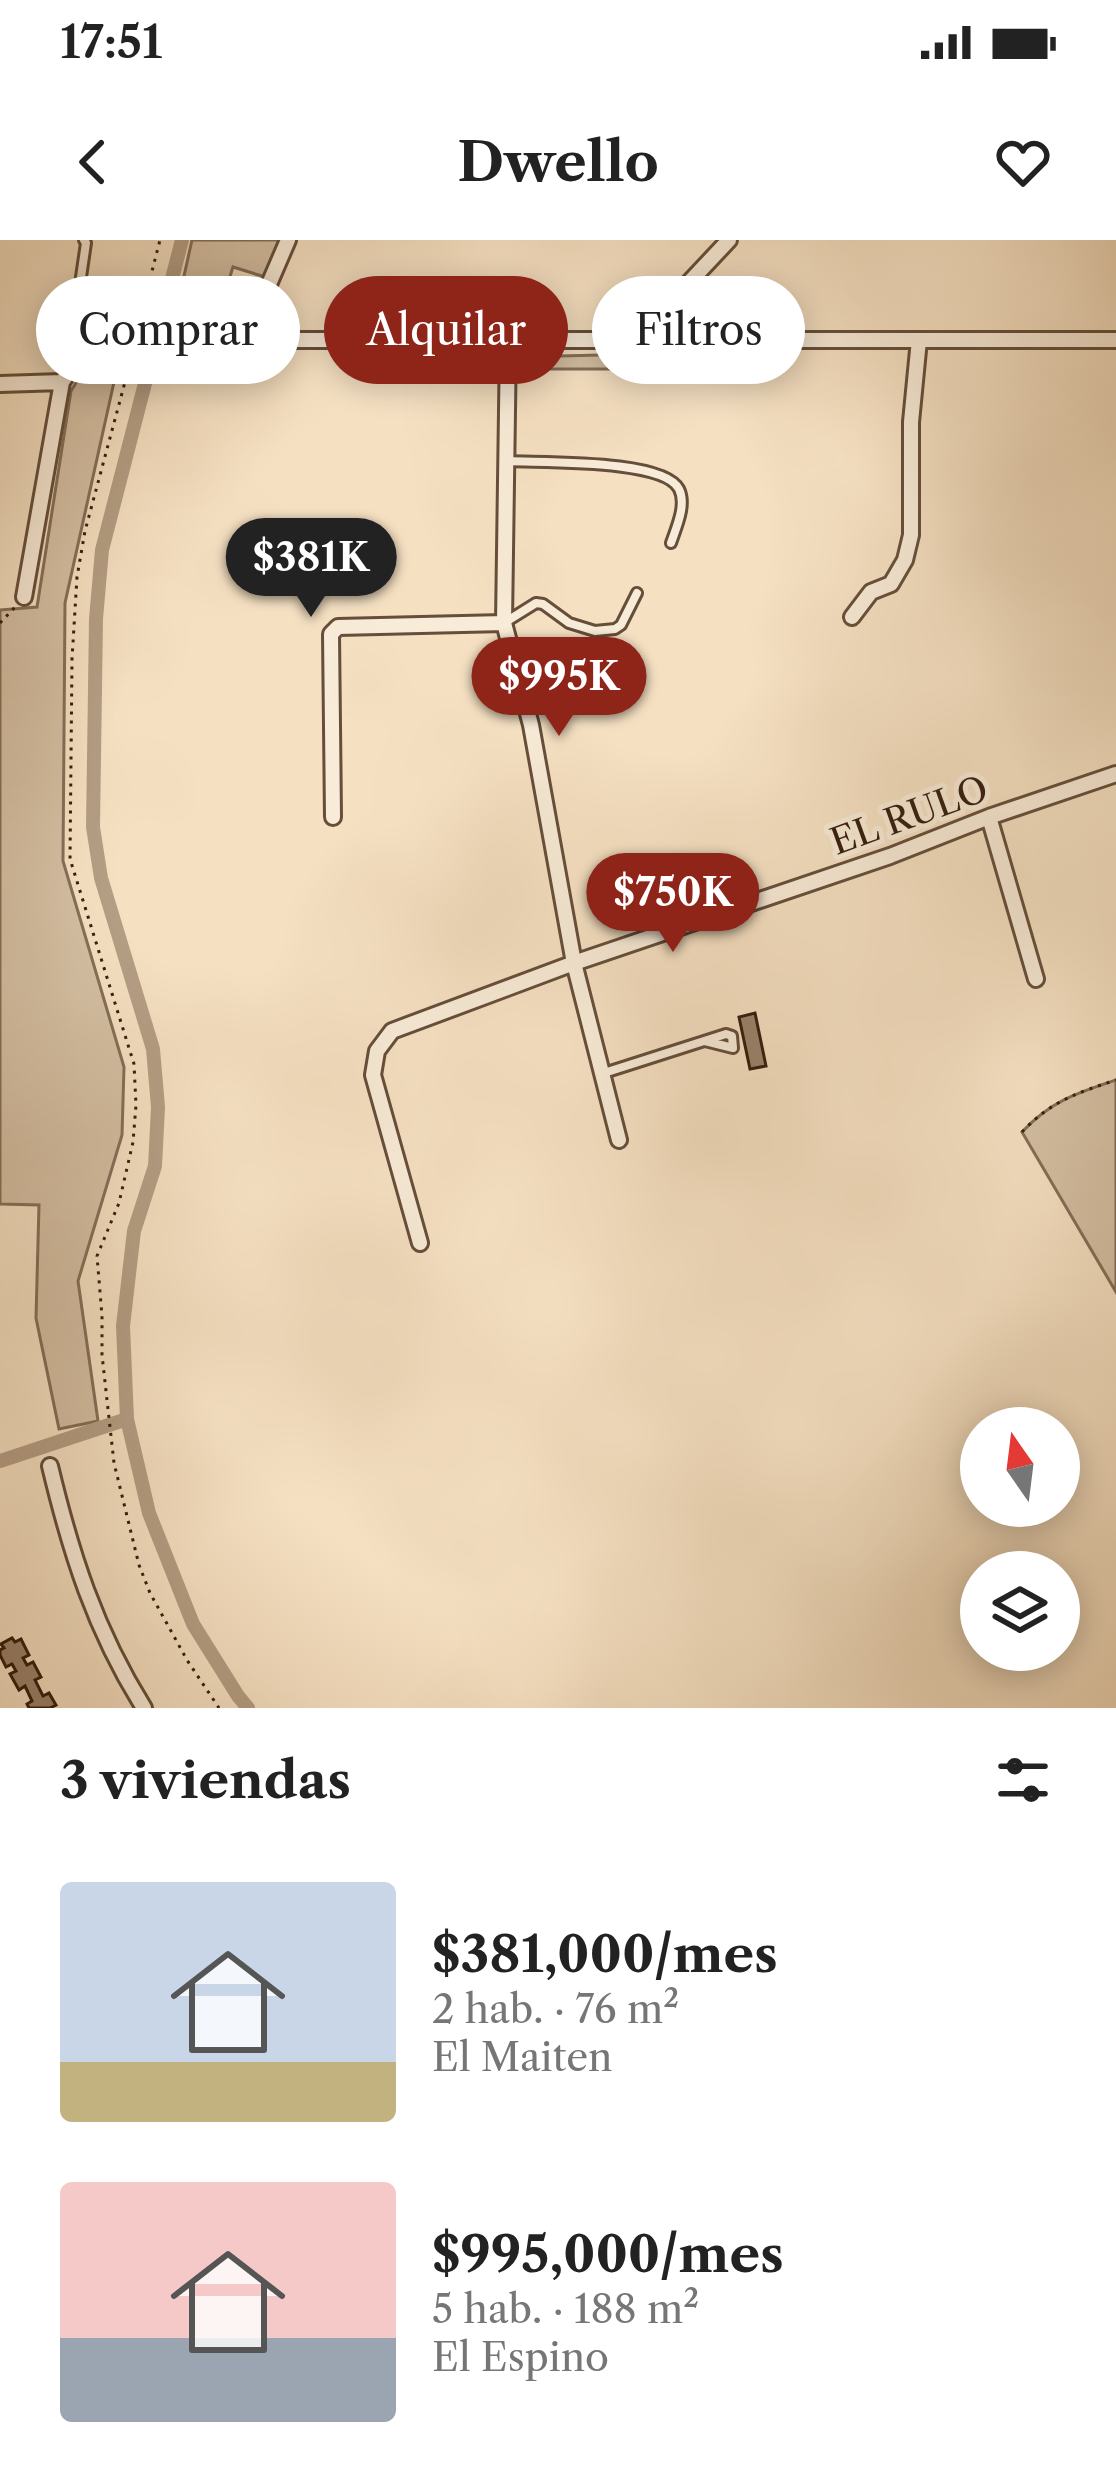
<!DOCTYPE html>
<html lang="es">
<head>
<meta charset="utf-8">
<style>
  body { margin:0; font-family:"Libre Caslon Text",serif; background:#f2f2f2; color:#222; height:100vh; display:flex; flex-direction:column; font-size:45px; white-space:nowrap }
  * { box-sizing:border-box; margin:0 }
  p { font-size:39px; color:#767676 }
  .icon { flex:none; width:66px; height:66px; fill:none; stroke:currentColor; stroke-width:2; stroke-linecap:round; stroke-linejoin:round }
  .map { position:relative; height:1468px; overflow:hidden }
  .sheet { display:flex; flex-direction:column; background:#fff; flex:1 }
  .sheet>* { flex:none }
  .guide { position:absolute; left:36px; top:36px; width:1044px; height:108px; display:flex; gap:24px }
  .needle { width:78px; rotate:346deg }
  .controls { position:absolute; left:960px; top:1167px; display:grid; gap:24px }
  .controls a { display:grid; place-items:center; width:120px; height:120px; border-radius:50%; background:#fff; box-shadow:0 6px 30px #0003; font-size:60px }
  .price { position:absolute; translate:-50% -102px; padding:0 27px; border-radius:42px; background:#8f2418; color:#fff; font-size:39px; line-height:78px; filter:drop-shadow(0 3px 6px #0008) }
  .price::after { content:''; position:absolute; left:50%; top:72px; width:36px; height:27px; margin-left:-18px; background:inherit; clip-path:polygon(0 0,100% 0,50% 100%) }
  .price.active { background:#222; color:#fff }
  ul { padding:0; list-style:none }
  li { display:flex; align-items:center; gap:36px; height:300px; padding:0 60px }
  li span { display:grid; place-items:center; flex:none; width:336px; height:240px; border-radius:12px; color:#555 }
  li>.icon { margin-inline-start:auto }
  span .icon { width:144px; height:144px; fill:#fffc; stroke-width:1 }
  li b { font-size:51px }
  h2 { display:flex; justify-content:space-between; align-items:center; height:144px; padding:0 60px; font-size:51px }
  .pill { padding:0 42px; border-radius:54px; background:#fff; box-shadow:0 6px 30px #0003; font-size:42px; line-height:108px }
  .pill.active { background:#8f2418; color:#fff }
  .status { display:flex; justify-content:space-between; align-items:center; height:84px; padding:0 60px; background:#fff; direction:ltr }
  .status svg { height:33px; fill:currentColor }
  header { display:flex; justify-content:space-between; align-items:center; height:156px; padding:0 60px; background:#fff; font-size:54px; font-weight:700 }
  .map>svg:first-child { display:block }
  .green { fill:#d4bfa3; stroke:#846e58; stroke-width:3 }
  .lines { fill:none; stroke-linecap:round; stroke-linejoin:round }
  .canal { stroke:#b49e84; stroke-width:14 }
  .building { fill:#99826b; stroke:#351d0d; stroke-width:3 }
  .service-casing { stroke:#654e3a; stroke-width:14 }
  .minor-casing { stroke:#654e3a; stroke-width:20 }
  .path { stroke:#351d0d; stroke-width:3; stroke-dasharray:3 6; stroke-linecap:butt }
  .service { stroke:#f8ebd7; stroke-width:8 }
  .minor { stroke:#f8ebd7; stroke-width:14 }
  .labels { text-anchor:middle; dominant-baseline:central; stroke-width:10; stroke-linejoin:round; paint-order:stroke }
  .street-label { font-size:36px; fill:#351d0d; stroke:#f8ebd7 }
</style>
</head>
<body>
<div class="status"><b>17:51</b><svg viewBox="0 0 49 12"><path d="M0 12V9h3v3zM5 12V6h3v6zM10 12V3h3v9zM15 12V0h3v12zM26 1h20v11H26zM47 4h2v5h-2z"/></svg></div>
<header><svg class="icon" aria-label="back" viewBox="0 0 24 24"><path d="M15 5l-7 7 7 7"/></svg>Dwello<svg class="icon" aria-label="heart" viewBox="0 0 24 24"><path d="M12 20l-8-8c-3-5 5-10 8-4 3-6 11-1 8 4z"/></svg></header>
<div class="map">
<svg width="1116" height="1468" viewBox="0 0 1116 1468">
  <rect width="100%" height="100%" fill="#f5e0c2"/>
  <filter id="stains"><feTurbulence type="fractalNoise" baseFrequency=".00167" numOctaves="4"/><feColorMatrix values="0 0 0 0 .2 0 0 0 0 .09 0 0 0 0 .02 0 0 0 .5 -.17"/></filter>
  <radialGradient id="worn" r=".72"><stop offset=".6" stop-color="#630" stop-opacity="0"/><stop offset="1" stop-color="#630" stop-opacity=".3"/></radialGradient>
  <path class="green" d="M192,0H282L265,37L233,27L214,87L174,81Z
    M122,106L65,363L63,621L124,827L122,895L78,1041L98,1181L59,1189L36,1078L39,965L0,964V370L37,367L71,151L85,128Z
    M686,113L687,129H534L516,140L517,117Z
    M1116,840V1052L1022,892C1051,861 1077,853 1116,840Z"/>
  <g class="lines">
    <path class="canal" d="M182,0L102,310L96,379L93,587L101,638L153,809L158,867L155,926L134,991L123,1086L127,1179L149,1273L193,1384L238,1456L248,1468
      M0,1221L127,1179"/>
  </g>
  <path class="building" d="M755,773L766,826L750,829L739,777Z
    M12,1398L15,1402L21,1399L29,1415L23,1418L27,1425L33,1422L41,1437L35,1440L43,1456L49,1453L56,1465L50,1468H29L27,1464L32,1461L25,1446L19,1450L10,1434L16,1431L12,1424L6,1427L0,1415V1410L4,1408L1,1404Z"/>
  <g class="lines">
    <g class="service-casing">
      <path id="service" d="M74,121L70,112L86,3L84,0
        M508,221C542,223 664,219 679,249C687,265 676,288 671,303
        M504,383L536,363L543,364L569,383L595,391L615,389L621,385L637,353
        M604,833L726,794L732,796L733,808L705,801"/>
    </g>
    <g class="minor-casing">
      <path id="minor" d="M245,100L288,0
        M508,100L504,383L531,485L574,723L619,900
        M635,100L729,0
        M0,144L62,142
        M24,357L62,142C82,110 103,91 143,87L232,104L245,100H1116
        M852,377L871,352L891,344L905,320L911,295V182L919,100
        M333,577L331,394L338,387L504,383
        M989,577L1036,739
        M420,1003L373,835L377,811L392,791L574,723L890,616L989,577L1116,534
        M50,1226C71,1314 95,1390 144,1468"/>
    </g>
    <path class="path" d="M141,74L160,0
      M136,101L85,291L77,337L72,419L70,619L134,824L136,865L133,902L119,963L97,1016L102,1076V1115L114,1223L139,1325L150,1353L187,1420L219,1468
      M0,383L15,367
      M1022,892C1051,861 1077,853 1116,840"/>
    <use href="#service" class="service"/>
    <use href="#minor" class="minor"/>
  </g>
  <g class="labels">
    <g class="street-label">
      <text transform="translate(909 575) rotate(-20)">EL RULO</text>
    </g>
  </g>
  <rect width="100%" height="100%" filter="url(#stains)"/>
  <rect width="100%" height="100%" fill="url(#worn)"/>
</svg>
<div class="controls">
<a><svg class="needle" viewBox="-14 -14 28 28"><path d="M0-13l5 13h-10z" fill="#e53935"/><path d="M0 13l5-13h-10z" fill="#767676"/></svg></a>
<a><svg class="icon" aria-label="layers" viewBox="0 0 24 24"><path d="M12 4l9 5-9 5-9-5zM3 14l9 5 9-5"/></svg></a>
</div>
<b class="price active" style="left:311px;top:380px">$381K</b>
<b class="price" style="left:559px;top:499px">$995K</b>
<b class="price" style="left:673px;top:715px">$750K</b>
<div class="guide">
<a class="pill">Comprar</a>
<a class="pill active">Alquilar</a>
<a class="pill">Filtros</a>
</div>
</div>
<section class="sheet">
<h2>3 viviendas<svg class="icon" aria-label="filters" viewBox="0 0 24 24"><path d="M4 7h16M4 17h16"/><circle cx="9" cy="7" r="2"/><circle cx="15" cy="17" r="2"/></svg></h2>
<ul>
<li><span style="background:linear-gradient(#c9d6e8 75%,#c2b280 0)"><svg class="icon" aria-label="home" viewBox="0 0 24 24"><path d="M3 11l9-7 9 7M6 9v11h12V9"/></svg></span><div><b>$381,000/mes</b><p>2 hab. · 76 m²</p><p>El Maiten</p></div></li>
<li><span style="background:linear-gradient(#f6c9c9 65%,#9aa5b1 0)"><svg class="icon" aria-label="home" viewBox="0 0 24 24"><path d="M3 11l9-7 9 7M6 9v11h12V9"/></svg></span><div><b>$995,000/mes</b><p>5 hab. · 188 m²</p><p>El Espino</p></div></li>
</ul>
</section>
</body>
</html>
